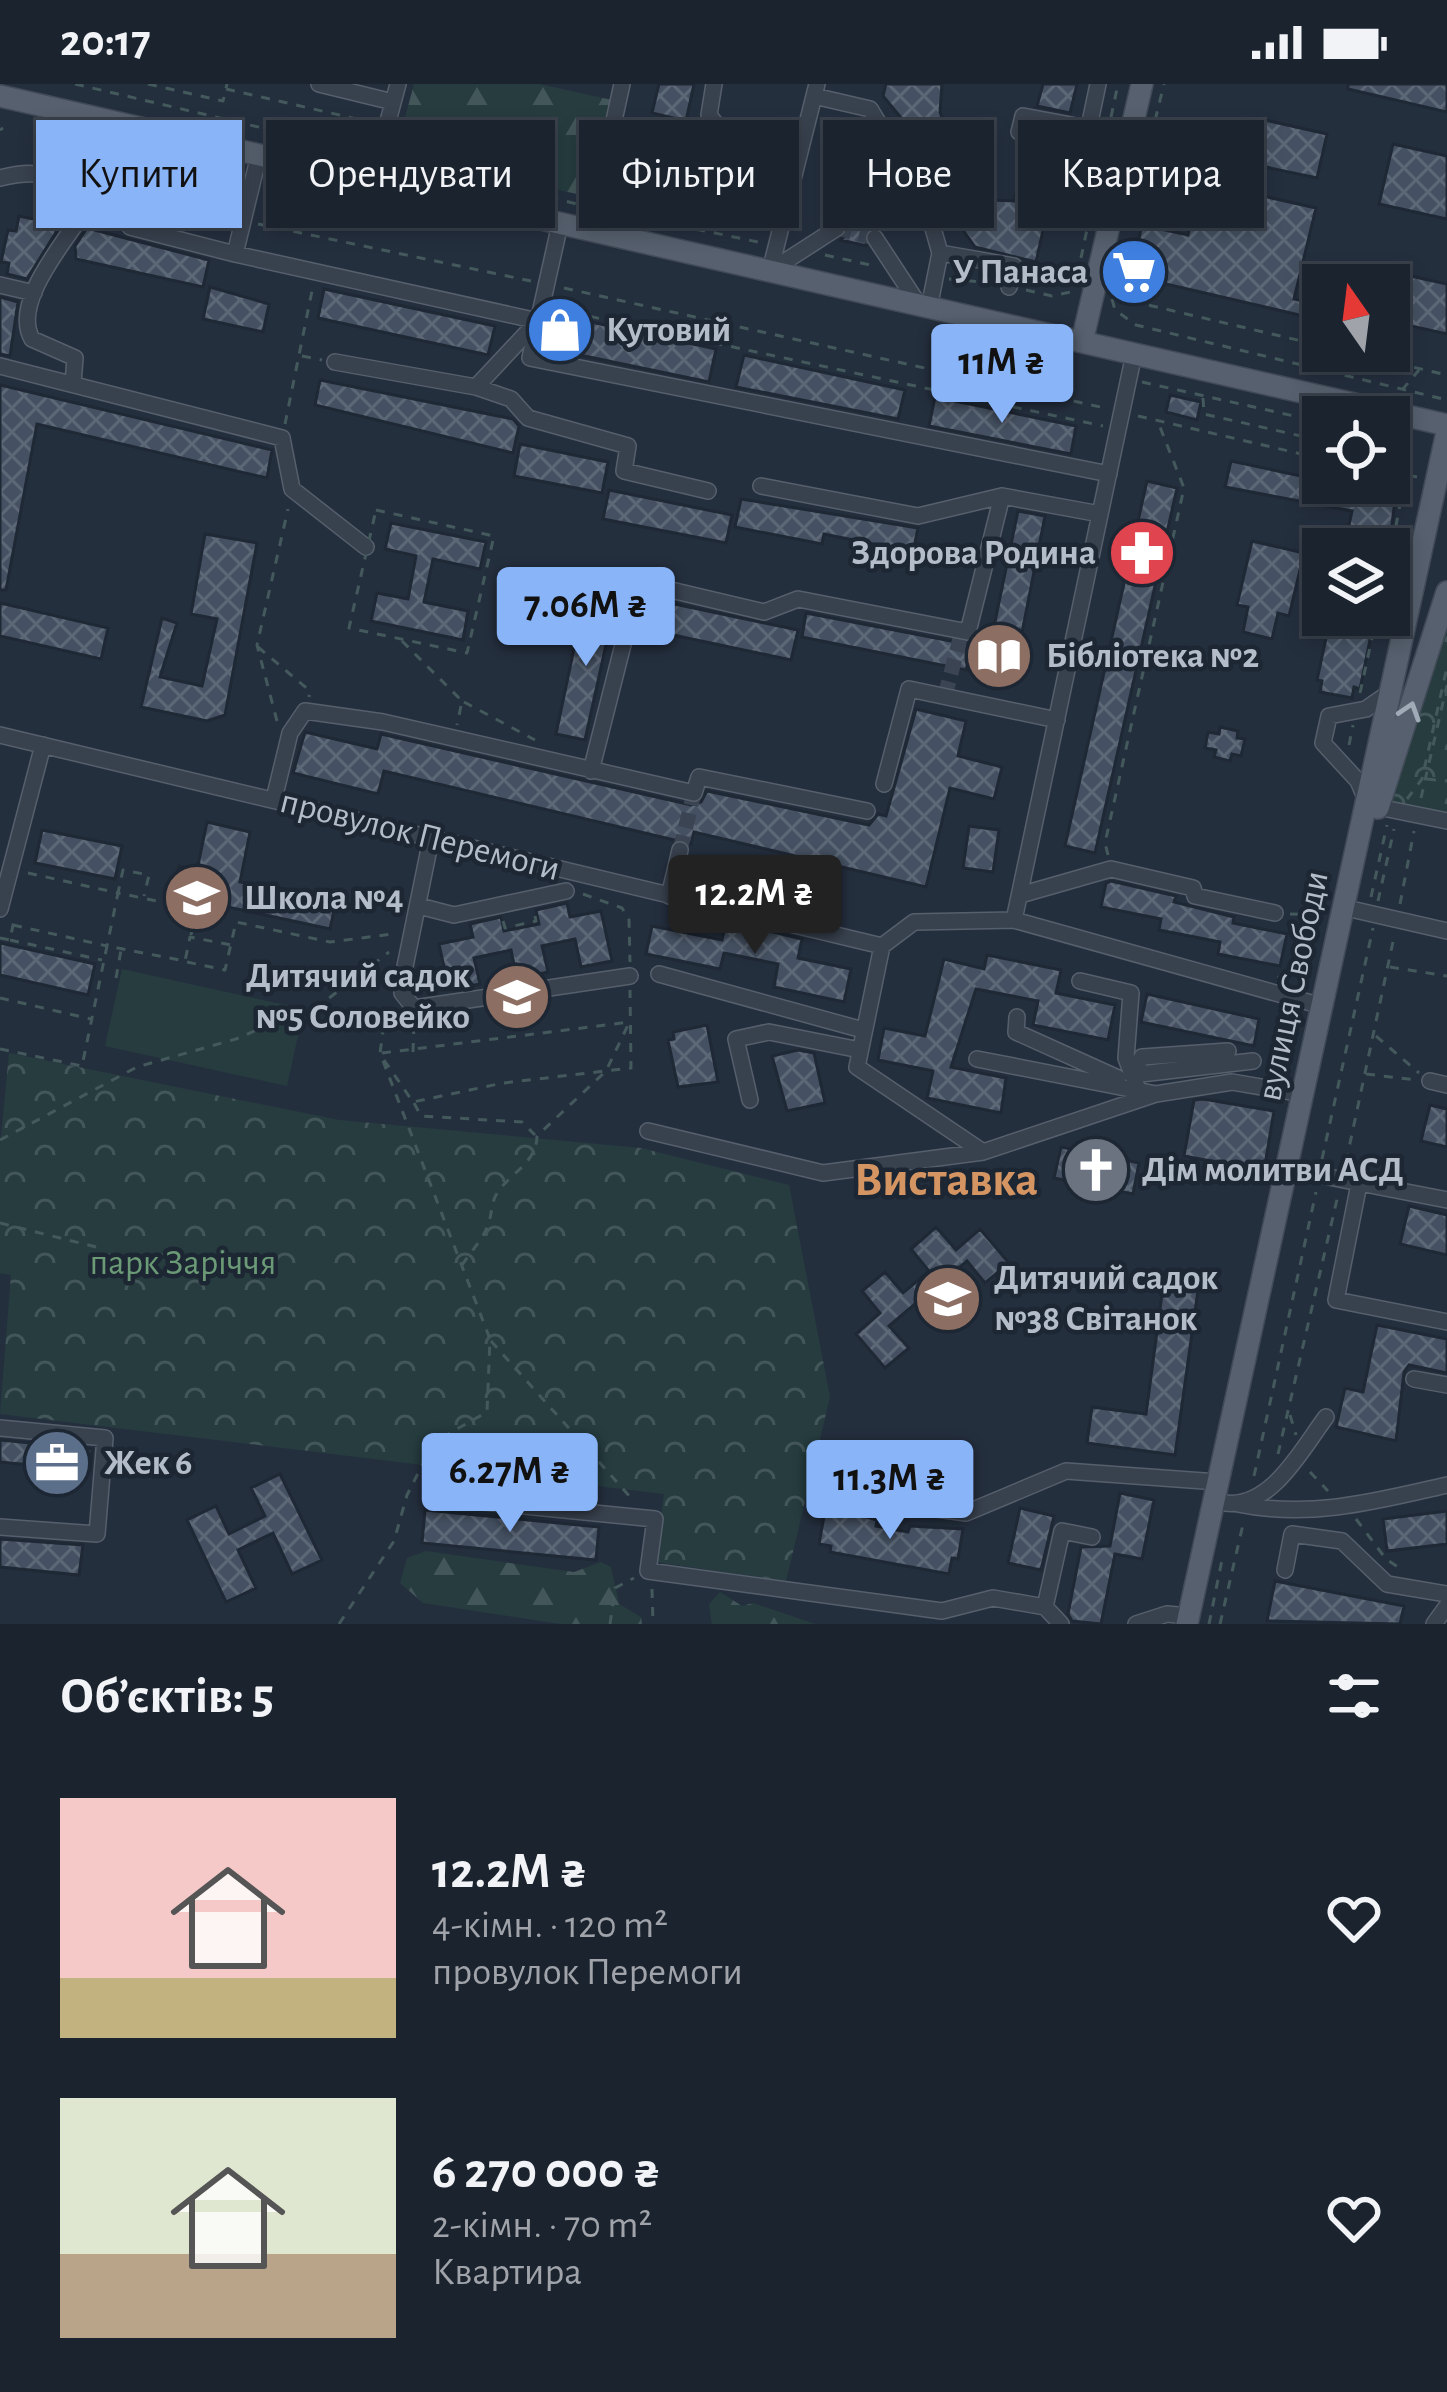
<!DOCTYPE html>
<html lang="uk">
<head>
<meta charset="utf-8">
<style>
  body { margin:0; font-family:"Alegreya Sans",sans-serif; background:#282f3a; color:#f1f3f6; height:100vh; display:flex; flex-direction:column; font-size:45px; white-space:nowrap }
  * { box-sizing:border-box; margin:0 }
  p { font-size:39px; color:#a0a4aa }
  .icon { flex:none; width:66px; height:66px; fill:none; stroke:currentColor; stroke-width:2; stroke-linecap:round; stroke-linejoin:round }
  .map { position:relative; height:1540px; overflow:hidden }
  .panel { display:flex; flex-direction:column; background:#1b232e; flex:1 }
  .panel>* { flex:none }
  .banner { position:absolute; left:36px; top:36px; width:1377px; height:108px; display:flex; gap:24px }
  .needle { width:78px; rotate:346deg }
  .buttons { position:absolute; left:1302px; top:180px; display:grid; gap:24px }
  .buttons a { display:grid; place-items:center; width:108px; height:108px; border-radius:0px; background:#1b232e; box-shadow:0 6px 18px #0003,0 0 0 3px #39404a; font-size:60px }
  .price { position:absolute; translate:-50% -102px; padding:0 27px; border-radius:12px; background:#8ab4f8; color:#111; font-size:39px; line-height:78px; filter:drop-shadow(0 3px 6px #0008) }
  .price::after { content:''; position:absolute; left:50%; top:72px; width:36px; height:27px; margin-left:-18px; background:inherit; clip-path:polygon(0 0,100% 0,50% 100%) }
  .price.active { background:#222; color:#fff }
  ul { padding:0; list-style:none }
  li { display:flex; align-items:center; gap:36px; height:300px; padding:0 60px }
  li span { display:grid; place-items:center; flex:none; width:336px; height:240px; border-radius:0px; color:#555 }
  li>.icon { margin-inline-start:auto }
  span .icon { width:144px; height:144px; fill:#fffc; stroke-width:1 }
  li b { font-size:51px }
  h2 { display:flex; justify-content:space-between; align-items:center; height:144px; padding:0 60px; font-size:51px }
  .tag { padding:0 42px; border-radius:0px; background:#1b232e; box-shadow:0 6px 18px #0003,0 0 0 3px #39404a; font-size:42px; line-height:108px }
  .tag.active { background:#8ab4f8; color:#111 }
  .status { display:flex; justify-content:space-between; align-items:center; height:84px; padding:0 60px; background:#1b232e; direction:ltr }
  .status svg { height:33px; fill:currentColor }
  .map>svg:first-child { display:block }
  .forest { fill:url(#forest-firs) }
  .park { fill:url(#park-crowns) }
  .garden { fill:#263c3f }
  .building { fill:url(#building-cross-hatch); stroke:#1f2835; stroke-width:3 }
  .lines { fill:none; stroke-linecap:round; stroke-linejoin:round }
  .minor-tunnel { stroke:#3a4453; stroke-width:15; stroke-dasharray:15 8; stroke-linecap:butt }
  .minor-casing { stroke:#565f6c; stroke-width:18 }
  .major-casing { stroke:#414a57; stroke-width:24 }
  .path { stroke:#44595c; stroke-width:3; stroke-dasharray:9 9; stroke-linecap:butt }
  .minor { stroke:#38414e; stroke-width:15 }
  .major { stroke:#56606e; stroke-width:21 }
  .oneway { stroke:#a1aab7 }
  .labels { text-anchor:middle; dominant-baseline:central; stroke-width:9; stroke-linejoin:round; paint-order:stroke }
  .poi-label { font-size:36px; font-weight:bold; fill:#b4bcc9; stroke:#1d2633; text-anchor:start }
  .street-label { font-size:36px; fill:#b4bcc9; stroke:#1d2633 }
  .park-label { font-size:36px; fill:#6b9a76; stroke:#1d2633 }
  .district-label { font-size:48px; font-weight:bold; fill:#d59563; stroke:#1d2633 }
</style>
</head>
<body>
<div class="status"><b>20:17</b><svg viewBox="0 0 49 12"><path d="M0 12V9h3v3zM5 12V6h3v6zM10 12V3h3v9zM15 12V0h3v12zM26 1h20v11H26zM47 4h2v5h-2z"/></svg></div>
<div class="map">
<svg width="1447" height="1540" viewBox="0 0 1447 1540">
  <defs>
    <pattern id="forest-firs" width="22" height="20" patternUnits="userSpaceOnUse" patternTransform="scale(3)"><rect width="22" height="20" fill="#263c3f"/><path d="M5 1l3.5 6h-7zM16 11l3.5 6h-7z" fill="#435659"/></pattern>
    <pattern id="park-crowns" width="20" height="18" patternUnits="userSpaceOnUse" patternTransform="scale(3)"><rect width="20" height="18" fill="#263c3f"/><path d="M2 6a3 3 0 1 1 6 0M12 15a3 3 0 1 1 6 0" fill="none" stroke="#435659"/></pattern>
    <pattern id="building-cross-hatch" width="8" height="8" patternUnits="userSpaceOnUse" patternTransform="scale(3)"><rect width="8" height="8" fill="#455162"/><path d="M0 0l8 8M0 8l8-8" fill="none" stroke="#5d6877"/></pattern>
  </defs>
  <rect width="100%" height="100%" fill="#242f3e"/>
  <path class="forest" d="M414,0H539L612,16L591,113L395,71Z
    M426,1467L574,1488L601,1478L611,1483L619,1520L641,1533L642,1540H560L423,1519L400,1499L407,1474Z
    M720,1508L742,1522L753,1519L815,1540H712L709,1520Z"/>
  <path class="park" d="M1447,539V738L1385,725Z
    M9,969L339,1036L641,1064L789,1101L830,1313L786,1497L655,1478L664,1410L0,1330L11,1191L0,1189V1063Z"/>
  <path class="garden" d="M122,885L304,925L287,1002L105,962Z"/>
  <path class="building" d="M659,0H694L686,37L652,29Z
    M886,0H942L940,28L947,47L975,76L968,115L883,12Z
    M1043,0H1077L1070,29L1037,22Z
    M1348,0H1447V28L1348,5Z
    M1256,34L1327,50L1317,94L1247,79Z
    M1032,46L1064,52L1036,178L975,163L963,146L968,115L1014,117Z
    M1393,60L1447,72V135L1379,120Z
    M1201,98L1316,124L1294,215L1323,222V243L1306,238L1308,233L1162,199L1161,205L1129,198L1142,141L1188,151Z
    M852,109L874,114L866,162L841,156L848,148Z
    M41,122L63,126L60,142L27,195L7,190L9,179L1,178L8,146L16,147L19,132L38,136Z
    M87,144L209,176L203,203L76,175L75,162Z
    M1351,179L1447,200V250L1389,237V201H1346Z
    M210,203L269,220L263,248L203,235Z
    M324,205L495,242L488,271L318,234Z
    M0,213L18,218L10,272L0,270Z
    M554,230L716,265L709,298L546,264Z
    M744,271L905,306L898,335L736,303Z
    M320,296L513,335L519,342L513,369L315,321Z
    M0,301L272,366L267,394L37,340L6,506H0Z
    M1170,311L1201,318L1197,336L1166,328Z
    M935,313L1076,342L1071,370L929,342Z
    M520,360L608,378L602,409L514,392Z
    M1316,368L1323,369V399H1388L1396,408L1389,465H1344L1352,427L1225,403L1231,377L1310,394Z
    M1147,397L1177,404L1095,769L1065,762Z
    M609,406L732,431L726,459L603,435Z
    M741,415L918,444L913,468L824,450L822,460L735,443Z
    M1018,427L1045,432L1015,584L969,575L966,586L802,553L806,529L966,560L980,549L992,552Z
    M391,439L486,458L480,485L433,475L424,518L468,527L463,556L371,537L377,509L408,515L416,472L385,465Z
    M205,450L257,459L225,631L207,637L141,623L162,534L177,539L160,593L202,602L217,535L191,530Z
    M1252,457L1304,469L1289,532L1278,529L1272,555L1243,548L1248,523L1237,521Z
    M646,514L798,546L791,576L640,544Z
    M584,517L619,524L614,548L609,547L585,656L556,650Z
    M0,519L108,544L101,575L0,552Z
    M1331,531H1375L1360,605L1354,603L1352,614L1320,608L1322,597L1317,596Z
    M916,625L966,637L958,672L1002,683L994,715L950,704L926,803L694,748L691,760L384,687L378,710L293,689L305,648L377,665L381,650L691,721L701,718L707,707L869,741L878,730L886,732Z
    M1220,643L1238,647L1237,654L1245,655L1241,672L1232,670L1230,677L1214,673L1216,666L1205,664L1208,648L1219,650Z
    M207,738L250,748L240,798L337,813L330,845L172,811L179,782L197,786Z
    M969,742L999,746L993,788L963,784Z
    M42,746L122,762L115,795L35,779Z
    M1111,797L1176,812L1174,818L1234,833L1233,839L1287,850L1280,882L1218,870L1220,858L1159,846L1161,835L1101,823L1106,799Z
    M567,819L570,833L601,827L612,877L581,883L575,855L542,862L548,888L517,895L511,866L474,874L480,900L449,906L439,860L473,853L470,840L501,833L504,847L539,840L536,826Z
    M726,837L802,855L798,874L851,885L844,918L774,903L778,880L724,869L720,885L646,870L652,842L722,856Z
    M0,859L95,880L88,911L0,891Z
    M987,871L1061,886L1056,909L1115,921L1108,956L1033,941L1038,917L976,905L951,983L1006,994L1001,1029L927,1014L933,987L878,976L884,944L925,952L944,875L984,885Z
    M1147,910L1259,935L1254,962L1141,938Z
    M707,941L718,998L678,1003L668,956L674,955L673,948Z
    M798,966L814,969L825,1019L787,1027L772,972Z
    M1203,1015L1274,1027L1264,1087L1184,1072L1194,1016Z
    M1430,1021L1447,1025V1063L1421,1057Z
    M1077,1059L1094,1063L1092,1069L1139,1079L1133,1110L1054,1094L1061,1063L1076,1066Z
    M1409,1122L1447,1131V1171L1400,1160Z
    M936,1143L956,1166L980,1145L1009,1179L985,1199L967,1177L941,1199L961,1222L937,1243L916,1219L889,1242L909,1264L885,1284L856,1250L880,1229L862,1207L885,1188L903,1209L929,1187L911,1165Z
    M1164,1195L1199,1199L1175,1371L1087,1359L1092,1323L1146,1330Z
    M1377,1241L1447,1255V1289L1409,1281L1404,1288L1396,1357L1336,1343L1345,1304L1363,1308Z
    M0,1356L92,1365L90,1387L0,1378Z
    M280,1390L322,1476L292,1490L273,1449L238,1466L256,1504L226,1518L187,1436L216,1422L229,1450L265,1432L251,1404Z
    M1120,1409L1154,1416L1142,1475L1115,1470L1101,1540L1072,1537L1068,1530L1081,1463L1110,1462Z
    M826,1421L877,1436L876,1442L908,1448L910,1442L963,1445L958,1475L952,1474L949,1490L830,1468L831,1462L819,1460Z
    M1020,1424L1054,1432L1041,1486L1008,1479Z
    M425,1426L599,1443L596,1476L422,1459Z
    M1447,1427V1460L1387,1467L1383,1435Z
    M0,1455L83,1461L79,1491L0,1483Z
    M1275,1497L1404,1522L1400,1540L1267,1537Z"/>
  <g class="lines">
    <path class="minor-tunnel" d="M837,144L875,154
      M945,612L962,547
      M680,766L694,709"/>
    <g class="minor-casing">
      <path id="minor" d="M319,0L393,18
        M714,0L709,31L784,130
        M1098,0L1080,86L1119,100
        M814,12L870,25L925,116L940,169L929,224
        M1019,48L1023,32L1130,52
        M259,71L235,170L538,237
        M0,94C38,85 46,89 82,112L85,126C66,157 11,218 32,255L75,274L73,300
        M372,97L398,0
        M136,110L242,136
        M82,112L111,120L107,133L84,128
        M560,140L530,274L1109,390
        M130,143L235,170
        M590,146L622,0
        M875,154L919,221
        M940,169L1014,182L1009,203
        M770,187L817,0
        M770,187L837,144
        M0,201L34,209
        M335,278L476,303L536,239
        M0,282L282,354L292,405L366,463
        M476,303L511,315L528,334L628,362L624,387L708,407
        M1323,357L1316,356L1323,313
        M761,402L918,432L1002,412L1100,430
        M630,530L637,498L764,528L798,515L968,548L1002,412
        M0,651L882,862L914,838L1014,836L1322,922
        M591,687L628,541
        M884,700L909,605L1057,636
        M274,715L290,649L305,627L383,638L694,709L699,693L867,727
        M1367,718L1358,697L1323,659L1329,632L1366,625L1389,609
        M1378,723L1447,737
        M431,755L402,897V909L414,924L630,892
        M1020,811L1111,785L1193,804L1195,812L1275,829
        M669,812L680,766
        M419,822L454,831L566,807
        M0,825L43,661
        M1355,826L1447,847
        M1014,836L1134,270
        M882,862L857,983L983,1068L1156,1010L1232,998L1303,1010
        M659,890L863,946
        M1080,897L1131,909L1126,974L1137,1003
        M1017,933L1016,948L1118,994
        M977,975L1156,1010
        M1132,991L1253,977
        M1132,991L1142,973L1228,967
        M1430,997L1447,1001
        M750,1016L736,955L769,948L860,966
        M648,1047L823,1089L983,1068
        M1298,1087L1447,1116
        M1359,1100L1336,1216L1447,1238
        M1414,1295L1447,1301
        M0,1344L105,1354L97,1450L0,1443
        M836,1411L966,1429L1066,1387L1218,1398
        M433,1413L655,1435L648,1487L942,1527L993,1514L1045,1523
        M1225,1419C1271,1425 1302,1365 1326,1333
        M1238,1420C1310,1435 1377,1417 1447,1401
        M1285,1486L1292,1450L1342,1457L1387,1500L1447,1510
        M1061,1540L1045,1523L1062,1447L1092,1453
        M1136,1540L1167,1530L1188,1532
        M1434,1540L1447,1522"/>
    </g>
    <g class="major-casing">
      <path id="major" d="M0,12L1447,341
        M1082,258L1142,0
        M1378,724L1447,508
        M1187,1540L1447,348"/>
    </g>
    <path class="path" d="M75,0L365,68
      M148,0L223,17L227,0
      M226,5L370,38
      M1111,33L1118,0
      M0,46L3,44
      M392,75L581,121
      M1138,106L1164,0
      M608,127L763,159
      M258,140L531,197
      M825,171L875,182
      M1081,174L1095,107
      M949,195L993,199
      M564,204L1105,324
      M1026,206L1052,212L1075,207
      M1114,213L1323,262
      M1112,215L1115,226L1136,241L1447,316
      M555,225L1103,342
      M1344,267L1447,291
      M302,272L322,276
      M1142,298L1303,334
      M1402,306L1419,286
      M1203,314L1204,330L1301,352
      M1138,332L1323,375
      M285,340L313,202
      M1391,388L1417,393
      M376,426L494,452L467,569L349,544Z
      M1389,478L1404,400L1391,388L1396,351
      M402,557L462,617L457,641
      M258,563L310,607L309,613
      M1360,609L1377,531
      M464,618L535,656
      M277,637L257,561L288,425
      M1349,661L1353,641
      M1427,695L1447,697
      M1421,714L1447,601
      M1407,715L1422,695L1447,583
      M1108,771L1105,759L1184,404L1158,338
      M28,789L118,809L123,786L149,791L144,812
      M583,810L622,824L629,836L630,878
      M1371,813L1387,741
      M1378,817L1394,745
      M1400,820L1414,747
      M1290,830L1323,831
      M503,837L505,844L536,837L535,832
      M13,841L107,862L118,809L196,825L191,851
      M0,854L10,856L13,841L5,840
      M10,856L102,876
      M187,878L225,886L236,838L330,858L393,850
      M1390,883L1447,892
      M116,894L121,866
      M1278,894L1318,847
      M0,914L91,935
      M1376,952L1419,989
      M0,965L82,982L107,862L185,877L190,853L231,861
      M413,968L414,938
      M382,969L630,938
      M384,976L413,1018L503,999L631,984L630,906
      M1366,990L1416,996
      M414,1019L421,1032L522,1038L535,1051
      M0,1056L137,983L236,955L328,915L389,868
      M1322,1075L1373,844
      M1346,1078L1394,853
      M0,1139L104,1165
      M462,1181C470,1169 483,1155 488,1141C493,1128 490,1117 500,1105C513,1088 537,1077 537,1052L606,987L629,939
      M491,1257L632,1415
      M1290,1331L1296,1351
      M1278,1370L1338,1111
      M1310,1388L1328,1407
      M1254,1392L1316,1108
      M1356,1435L1386,1475L1401,1485
      M652,1505L653,1540
      M339,1540L394,1457L407,1411L434,1358L487,1328L490,1255L380,969L387,918
      M610,1540L615,1504L634,1494
      M1209,1540L1223,1471
      M1220,1540L1244,1436"/>
    <use href="#minor" class="minor"/>
    <use href="#major" class="major"/>
  </g>
  <defs><path id="oneway-chevron" d="M-2-3.5L2.5 0L-2 3.5" fill="none" stroke-width="1.6" stroke-linecap="round" stroke-linejoin="round" transform="scale(3)"/></defs>
  <use class="oneway" href="#oneway-chevron" transform="translate(1410 627) rotate(-72)"/>
  <defs>
    <g id="supermarket-disc" transform="scale(3.45)"><circle r="9.5" fill="#3f7fe0" stroke="#1d2633"/><path d="M-6-5.5h2.5l.6 2H6L4.5 2H-2.5L-4.4-4H-6ZM-1.5 3.2a1.3 1.3 0 1 0 .1 0ZM3 3.2a1.3 1.3 0 1 0 .1 0Z" fill="#fff"/></g>
    <g id="shop-disc" transform="scale(3.45)"><circle r="9.5" fill="#3f7fe0" stroke="#1d2633"/><path d="M-5-2.5h2.3a2.7 3.5 0 0 1 5.4 0H5L5.5 6h-11ZM-1.5-2.5h3a1.5 2.3 0 0 0-3 0Z" fill="#fff"/></g>
    <g id="pharmacy-disc" transform="scale(3.45)"><circle r="9.5" fill="#e0444e" stroke="#1d2633"/><path d="M-2-6h4v4h4v4h-4v4h-4v-4h-4v-4h4Z" fill="#fff"/></g>
    <g id="library-disc" transform="scale(3.45)"><circle r="9.5" fill="#8d6e63" stroke="#1d2633"/><path d="M-6-4Q-3-5.5-.7-3.5V5Q-3 3-6 4ZM6-4Q3-5.5 .7-3.5V5Q3 3 6 4Z" fill="#fff"/></g>
    <g id="school-disc" transform="scale(3.45)"><circle r="9.5" fill="#8d6e63" stroke="#1d2633"/><path d="M0-5L7-2L0 1L-7-2ZM-4 1L0 2.5L4 1V4Q0 6-4 4Z" fill="#fff"/></g>
    <g id="church-disc" transform="scale(3.45)"><circle r="9.5" fill="#6b7280" stroke="#1d2633"/><path d="M-1.2-6h2.4v3.5h3.3v2.4h-3.3V6h-2.4V-.1h-3.3v-2.4h3.3Z" fill="#fff"/></g>
    <g id="office-disc" transform="scale(3.45)"><circle r="9.5" fill="#5c6f8a" stroke="#1d2633"/><path d="M-6-3h4V-5.5h4V-3h4V5H-6ZM-1-4.5V-3h2v-1.5ZM-6 0V1H6V0Z" fill="#fff"/></g>
  </defs>
  <g fill-rule="evenodd">
    <use href="#supermarket-disc" x="1134" y="188"/>
    <use href="#shop-disc" x="560" y="246"/>
    <use href="#pharmacy-disc" x="1142" y="469"/>
    <use href="#library-disc" x="999" y="572"/>
    <use href="#school-disc" x="197" y="814"/>
    <use href="#school-disc" x="517" y="913"/>
    <use href="#church-disc" x="1096" y="1086"/>
    <use href="#school-disc" x="948" y="1215"/>
    <use href="#office-disc" x="57" y="1379"/>
  </g>
  <g class="labels">
    <g class="poi-label">
      <text x="1088" y="188" text-anchor="end">У Панаса</text>
      <text x="606" y="246">Кутовий</text>
      <text x="1096" y="469" text-anchor="end">Здорова Родина</text>
      <text x="1046" y="572">Бібліотека №2</text>
      <text x="244" y="814">Школа №4</text>
      <text x="470" y="892" text-anchor="end">Дитячий садок<tspan x="470" dy="41">№5 Соловейко</tspan></text>
      <text x="1142" y="1086">Дім молитви АСД</text>
      <text x="994" y="1194">Дитячий садок<tspan x="994" dy="41">№38 Світанок</tspan></text>
      <text x="104" y="1379">Жек 6</text>
    </g>
    <g class="street-label">
      <text transform="translate(420 751) rotate(14)">провулок Перемоги</text>
      <text transform="translate(1293 902) rotate(-78)">вулиця Свободи</text>
    </g>
    <g class="park-label">
      <text x="183" y="1179">парк Заріччя</text>
    </g>
    <g class="district-label">
      <text x="946" y="1097">Виставка</text>
    </g>
  </g>
</svg>
<div class="buttons">
<a><svg class="needle" viewBox="-14 -14 28 28"><path d="M0-13l5 13h-10z" fill="#e53935"/><path d="M0 13l5-13h-10z" fill="#a0a4aa"/></svg></a>
<a><svg class="icon" aria-label="locate" viewBox="0 0 24 24"><circle cx="12" cy="12" r="6"/><path d="M12 2v4M12 18v4M2 12h4M18 12h4"/></svg></a>
<a><svg class="icon" aria-label="layers" viewBox="0 0 24 24"><path d="M12 4l9 5-9 5-9-5zM3 14l9 5 9-5"/></svg></a>
</div>
<b class="price" style="left:1002px;top:342px">11M ₴</b>
<b class="price" style="left:586px;top:585px">7.06M ₴</b>
<b class="price active" style="left:755px;top:873px">12.2M ₴</b>
<b class="price" style="left:510px;top:1451px">6.27M ₴</b>
<b class="price" style="left:890px;top:1458px">11.3M ₴</b>
<div class="banner">
<a class="tag active">Купити</a>
<a class="tag">Орендувати</a>
<a class="tag">Фільтри</a>
<a class="tag">Нове</a>
<a class="tag">Квартира</a>
</div>
</div>
<section class="panel">
<h2>Об’єктів: 5<svg class="icon" aria-label="filters" viewBox="0 0 24 24"><path d="M4 7h16M4 17h16"/><circle cx="9" cy="7" r="2"/><circle cx="15" cy="17" r="2"/></svg></h2>
<ul>
<li><span style="background:linear-gradient(#f6c9c9 75%,#c2b280 0)"><svg class="icon" aria-label="home" viewBox="0 0 24 24"><path d="M3 11l9-7 9 7M6 9v11h12V9"/></svg></span><div><b>12.2M ₴</b><p>4-кімн. · 120 m²</p><p>провулок Перемоги</p></div><svg class="icon" aria-label="heart" viewBox="0 0 24 24"><path d="M12 20l-8-8c-3-5 5-10 8-4 3-6 11-1 8 4z"/></svg></li>
<li><span style="background:linear-gradient(#dfe7d0 65%,#b9a48a 0)"><svg class="icon" aria-label="home" viewBox="0 0 24 24"><path d="M3 11l9-7 9 7M6 9v11h12V9"/></svg></span><div><b>6 270 000 ₴</b><p>2-кімн. · 70 m²</p><p>Квартира</p></div><svg class="icon" aria-label="heart" viewBox="0 0 24 24"><path d="M12 20l-8-8c-3-5 5-10 8-4 3-6 11-1 8 4z"/></svg></li>
</ul>
</section>
</body>
</html>
